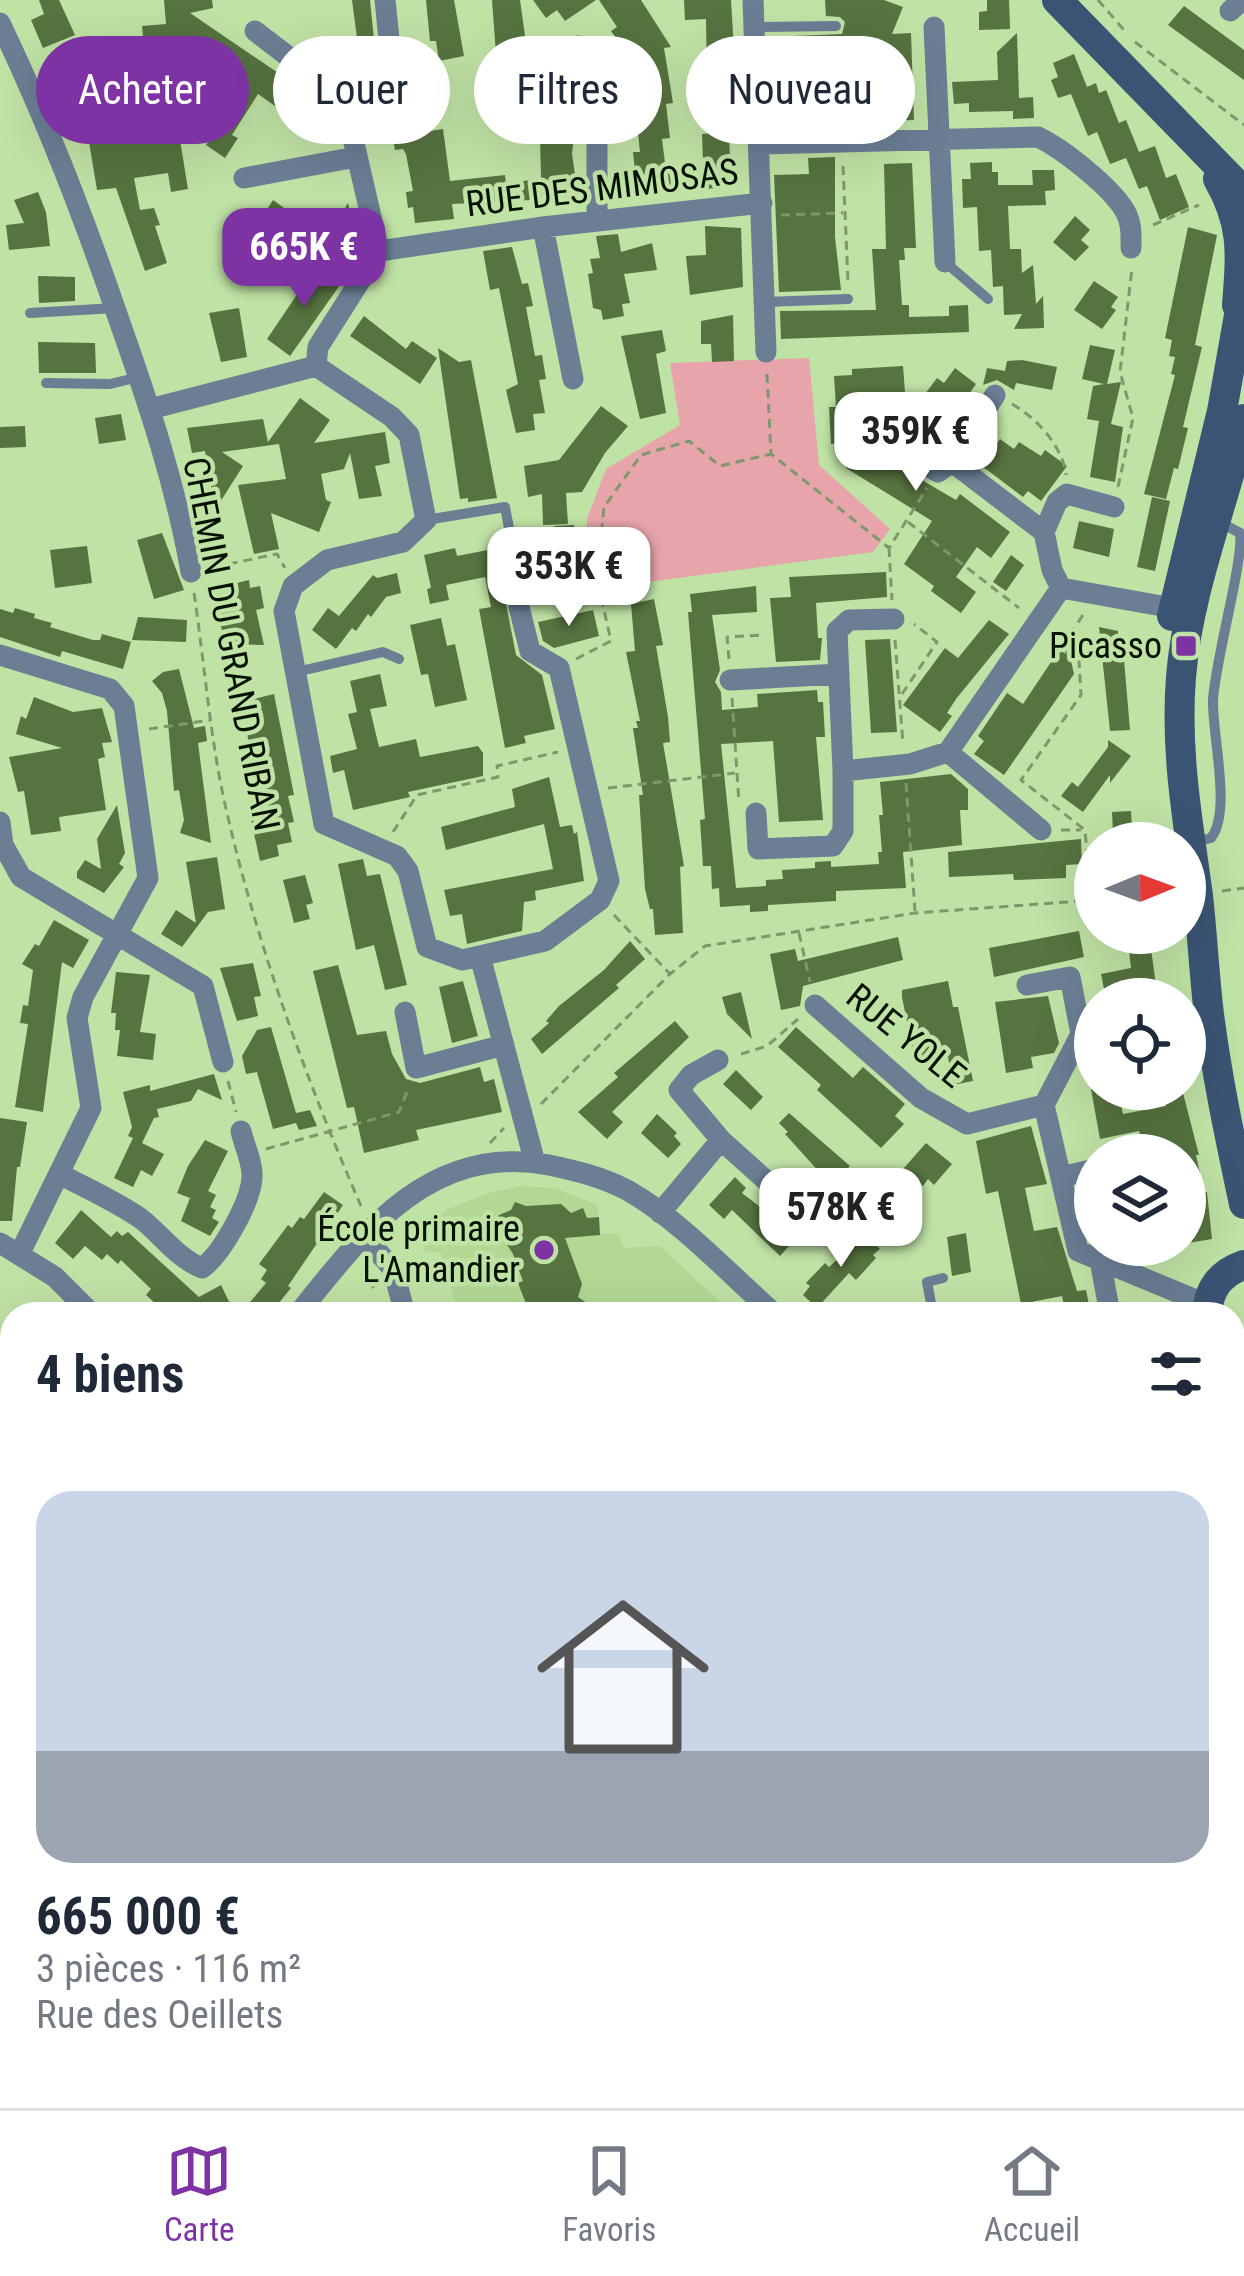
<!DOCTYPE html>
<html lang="fr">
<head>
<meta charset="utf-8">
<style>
  body { margin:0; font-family:"Roboto Condensed",sans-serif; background:#f2f2f3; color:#1f2937; height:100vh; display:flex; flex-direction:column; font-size:45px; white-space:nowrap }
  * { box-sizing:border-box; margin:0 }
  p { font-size:39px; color:#747a83 }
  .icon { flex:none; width:66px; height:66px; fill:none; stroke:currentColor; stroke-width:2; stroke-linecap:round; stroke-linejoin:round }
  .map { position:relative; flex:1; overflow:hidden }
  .drawer { position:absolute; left:0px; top:1302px; width:1245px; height:807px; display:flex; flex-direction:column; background:#fff; border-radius:36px 36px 0 0; box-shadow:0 12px 48px #0002 }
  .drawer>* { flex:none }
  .hud { position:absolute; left:36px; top:36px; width:1173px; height:108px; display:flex; gap:24px }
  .needle { width:78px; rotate:89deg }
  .controls { position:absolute; left:1074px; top:822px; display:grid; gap:24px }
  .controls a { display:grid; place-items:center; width:132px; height:132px; border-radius:50%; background:#fff; box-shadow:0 12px 48px #0002; font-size:60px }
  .price { position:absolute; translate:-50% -102px; padding:0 27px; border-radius:24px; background:#fff; color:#222; font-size:39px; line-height:78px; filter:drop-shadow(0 3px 6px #0008) }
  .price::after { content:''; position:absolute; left:50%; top:72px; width:36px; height:27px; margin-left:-18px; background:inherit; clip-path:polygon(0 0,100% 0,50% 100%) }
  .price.on { background:#7e33a4; color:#fff }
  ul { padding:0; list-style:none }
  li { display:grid; align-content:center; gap:24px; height:636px; padding:0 36px }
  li+li { border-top:3px solid #e0e1e3 }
  li span { display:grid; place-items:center; height:372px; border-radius:36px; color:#555 }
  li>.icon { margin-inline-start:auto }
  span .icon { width:216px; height:216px; fill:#fffc; stroke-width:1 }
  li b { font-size:51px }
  h2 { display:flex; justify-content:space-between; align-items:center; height:144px; padding:0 36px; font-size:51px }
  .tag { padding:0 42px; border-radius:54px; background:#fff; box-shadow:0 12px 48px #0002; font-size:42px; line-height:108px }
  .tag.on { background:#7e33a4; color:#fff }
  .tab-bar { display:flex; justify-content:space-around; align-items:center; height:168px; border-top:3px solid #e0e1e3; background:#fff; font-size:33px; color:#747a83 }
  .tab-bar a { display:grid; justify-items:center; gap:6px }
  .tab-bar .on { color:#7e33a4 }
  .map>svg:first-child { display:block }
  .built { fill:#b2d894 }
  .green { fill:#e7a4ab }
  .building { fill:#577340 }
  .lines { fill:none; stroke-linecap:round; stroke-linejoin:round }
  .path { stroke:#7e986b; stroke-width:3; stroke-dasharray:9 6; stroke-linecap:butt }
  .lane { stroke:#6b7e94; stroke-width:10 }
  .street { stroke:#6b7e94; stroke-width:21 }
  .secondary { stroke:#3a5574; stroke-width:30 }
  .poi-dot { fill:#7e33a4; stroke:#bfe2a5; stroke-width:4.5 }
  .labels { text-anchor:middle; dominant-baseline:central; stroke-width:9; stroke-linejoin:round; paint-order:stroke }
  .street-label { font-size:36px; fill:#061100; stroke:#bfe2a5 }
  .poi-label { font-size:36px; fill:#061100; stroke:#bfe2a5; text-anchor:end }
</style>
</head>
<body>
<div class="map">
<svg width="1244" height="2108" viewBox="0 0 1244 2108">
  <rect width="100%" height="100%" fill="#bfe2a5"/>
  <path class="built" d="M522,1186L555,1188L597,1205L600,1234H619L624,1248L660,1246L733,1314H458L448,1276L452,1267L449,1260L443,1259L441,1253L425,1251L420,1234L426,1223L449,1209L485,1194Z
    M12,1802V1978L0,1975V1807Z"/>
  <path class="green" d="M809,358L819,465L890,529L873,552L588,590L587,519L606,469L680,425L670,363Z"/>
  <path class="building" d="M39,0H59L75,35L43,48L31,20L44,14Z
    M164,0H212L213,8L190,13L337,113L319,137L258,94L232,135L238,138L225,158L206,145L218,127L213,122L231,91L205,72L161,76L160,62H95V49L144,47L142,26L166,24Z
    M352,0H370L375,50L369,51L371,64L344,68L340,39L357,38Z
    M426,0H454L464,56L439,61L436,41H430Z
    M492,0H520L526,43L520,44L521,52L496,54Z
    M533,0H596L565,21L557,10L546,18Z
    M599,0H641L671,47L664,48L673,103L666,104L670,138L662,139L666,171H675L677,190L637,193L633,152H640L636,115H643L635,47L627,53L611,31L617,27Z
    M684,0H731L739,134L729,133L731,187L704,189L702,134L714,133L712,80H707L706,19L685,20Z
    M825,0H884L903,7L892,34L911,33L914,120L883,121L878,72L832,73L834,127L808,128L806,114H772L769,37L842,34L845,22L840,17L826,16Z
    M987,0H1009L1010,29L979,30V12L987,11Z
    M1184,6L1244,50V80L1168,25Z
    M1017,33L1019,98L1033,97L1034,118L1013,119V111L969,112V103L954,104L952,82L998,80L997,52Z
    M1074,54L1087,87L1096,83L1099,93L1106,90L1119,123L1126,120L1139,152L1155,146L1166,178L1176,174L1189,207L1160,220L1147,186L1139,189L1126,158L1110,164L1097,132L1088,136L1071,94L1058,98L1051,80L1058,77L1053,63Z
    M99,85L119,135L178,128L188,189L171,192L168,173L134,178L140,210L154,208L160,225L155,226L167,263L145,271L116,188L97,190L80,88Z
    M547,86L549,128L575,127L572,154L578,194L554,197L556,204L532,207L531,200L452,204L454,219L415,223L413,207L408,208L406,192L413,191L406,154L403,149L395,150L388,113L413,110L417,133L443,129L450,181L505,175L506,183L541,179L540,136H510V92Z
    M835,157V237L841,290L779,292L774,175L809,174L808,158Z
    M992,162V172H998V185H1033L1032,170H1054L1055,190L1045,191L1046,205L1008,206L1010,249H1021L1022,273L1033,265L1036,304L1043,296L1044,328L1014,329L1022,314L1004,315L1003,286L993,287L991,250L979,251L977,207L963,208L962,179H971L970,163Z
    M912,163L916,248H904L905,260H899L902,305H909V317L949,316V306L968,305L969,332L781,339L780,311L876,310L872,249H886L884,164Z
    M38,192L46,212L50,246L9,250L6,225L24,223L14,200Z
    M273,200L287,210L312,208L291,241L284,235L272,253L253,240L259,231L255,228Z
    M348,203L358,254L315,260Z
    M1075,216L1090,230L1081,240L1089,247L1075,261L1053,242Z
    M705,226L741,228L743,287L690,295L686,256L706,255Z
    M1188,227L1217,235L1195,345L1202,347L1183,427L1188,428L1178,469L1174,468L1166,499L1144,494L1175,375L1171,374L1175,357L1169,356L1172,340L1165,338Z
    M618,234L621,252L652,243L657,270L624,274L630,303L622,304L624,316L603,320L601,310L593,308L588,274L593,273L590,259L600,258L596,236Z
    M512,247L522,284L528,283L533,306L526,307L535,356L542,355L546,379L539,380L545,413L533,414L535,430L516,433L506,390L518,384L499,288L490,290L483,251Z
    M317,265L342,282L290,356L267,339Z
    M38,276L75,277V301L39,303Z
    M1094,281L1118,297L1111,307L1116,310L1102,329L1074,310Z
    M239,308L247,357L221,362L209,313Z
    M733,315L734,361L712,362L711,344H701V321Z
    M364,316L406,349L412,341L437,358L420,384L350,336Z
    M662,330L666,351L656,354L666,413L640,419L621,336Z
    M38,342L95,343L96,373H39Z
    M1090,345L1115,350L1107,384L1121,382L1111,424L1123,427L1115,482L1090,477L1099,421L1087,419L1093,386L1104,384L1082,379Z
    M438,348L459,362L471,360L497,498L468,502V498L460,499Z
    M1022,360L1057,367L1052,390L1016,383L1014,390L997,380L983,385L987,368L1005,371L1007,361Z
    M903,366L905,392L853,395L855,441L956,500L960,494L1010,532L991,558L977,547L956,577L976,592L961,613L931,591L934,586L904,564L932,521L846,468L852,460L846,454L845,442L831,444L829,407H836L834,376L852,375V369Z
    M955,368L976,384L956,412L962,417L936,453L898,430L937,378L944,383Z
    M300,398L330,420L314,443L385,432L390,463L375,466L382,496L359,499L350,453L344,469L321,474L326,500L331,502L319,532L271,513L279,549L254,554L238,485L286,479L279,444L222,452L243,466L215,510L205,451L192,453L187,428L263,419L268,442Z
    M601,406L628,426L605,453L582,492L566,493L568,524L543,525L542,494L528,497L524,466L559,460Z
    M121,414L126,440L99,444L95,418Z
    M25,426L26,447L0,448V427Z
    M1000,439L1014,449L1019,442L1041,456L1045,450L1067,466L1041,501L1028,491L1023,497L982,466Z
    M1152,497L1170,501L1155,571L1137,567Z
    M1079,521L1114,529L1109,557L1073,548Z
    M574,525L576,579L524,581L525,584L503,588L516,655L542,675L555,729L524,736L526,743L505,748L479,609L491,607L485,577L446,585L449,600L430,604L427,589L431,588L424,555L455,548L457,556L503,547L506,559L512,563L554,558V526Z
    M162,533L184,590L154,599L137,540Z
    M87,546L92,583L55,588L50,550Z
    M1011,555L1024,565L1006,591L993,582Z
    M886,572L887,597L816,603L818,638H822L820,660L776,662L770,598L791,597L789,577Z
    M397,573L401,593L386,597L371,617L368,614L356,631L352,628L336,649L312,630L328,608L339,616L373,575L377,578Z
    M249,580L250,588L260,586L264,608L256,610L264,645L229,644L219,623L222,615L216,588Z
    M756,586L757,612L712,615L720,670L715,682L721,692L722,710L758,707L757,694L817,690L818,702H823L825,737H816L823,820L779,822L773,741L721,744L736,888L766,886V880L783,879L782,870L815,868V862L831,861V867L879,864L878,852H882L879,815H883L880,782L951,774L968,789V810H960L962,845L903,852L906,888L836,891V901L768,905V911L750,912V905L720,907L719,888L712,889L711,866H703L700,820L705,819L688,612H692L690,594Z
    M654,599L663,645L656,646L668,717L670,742L663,743L684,866L680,867L683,933L655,935L653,909H650L645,889L639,795H643L633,728H638L636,721H640L626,652L635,651L631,604Z
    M15,608L35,614L34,618L52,623L50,627L93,640H100L102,634L131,642L123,669L62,651L60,657L0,637V609L13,613Z
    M593,610L599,636L554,648L543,641L538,622Z
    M138,617L187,620L186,642L132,640Z
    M441,618L447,646L455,644L467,700L435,707L428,674L421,675L410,625Z
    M989,620L1009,634L956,699L947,713L952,716L940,732L903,705L945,648L958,658Z
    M1099,627L1118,631L1119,648H1123L1130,730L1110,731Z
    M890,639L897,732L871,733L865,640Z
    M1059,650L1070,656L1074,674L1004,775L974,754L984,741L978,736L1007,693L1023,704Z
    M179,669L194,728L205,726L207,741L198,743L211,843L180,833L184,820L179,790L174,791L167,711L162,693L152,681L163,672Z
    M380,674L387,706L370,709L379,747L416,739L420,757L478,746L483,753V776L408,792L410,797L353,810L344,770L333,773L330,756L357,749L348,714L357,712L350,681Z
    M274,694L294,795L288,796L294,822L288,823L292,842L277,845L279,856L260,861L248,806L266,801L255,750L250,751L242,702Z
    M34,697L73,712L102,708L112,742L102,743L105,757L98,759L106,810L59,817L61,831L31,835L24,791L18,792L9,757L62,748L16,734L21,716L26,719Z
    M1108,740L1131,756L1110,783V775L1083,812L1061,796L1072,782L1078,787L1108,747Z
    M549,777L560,827L572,825L574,834L577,832L584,881L535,891L536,900L524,902L522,931L467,944L462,914L450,916L444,890L553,869L544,824L446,850L441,827L515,807L512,789Z
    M117,805L125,853L119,864L124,867L104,893L77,878V872L85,860L101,869L97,839Z
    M1131,811L1133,843H1127L1113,833L1112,812Z
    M1081,839L1082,864L1066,865V878L1014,880L1013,874L949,877L948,852Z
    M217,857L225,909L208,912L182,947L161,934L176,910L196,923L186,862Z
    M363,859L367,876L380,874L407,985L385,990L374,945L356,950L338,864Z
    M305,875L313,903L306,905L310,919L294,923L283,880Z
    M54,920L89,940L73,968L62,962L43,1112L15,1107L28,1024L20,1023L23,1005L28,1006L33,970L22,964L35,944L39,946Z
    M1079,931L1084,957L994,977L989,948Z
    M1127,933H1145L1150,942L1158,999H1106L1101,974L1131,968Z
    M898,937L903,960L803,986L800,1006L781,1010L770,954L795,949L798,961Z
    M630,941L645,959L616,985L619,988L542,1054L531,1039L549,1023L546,1021L559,1006L604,970Z
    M253,963L261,996L254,997L258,1016L237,1021L220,968Z
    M338,965L357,1035L386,1031L392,1054L406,1079L420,1083L480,1067L484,1082L494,1079L502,1112L416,1130L419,1140L364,1153L354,1107L347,1108L313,971Z
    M116,972L150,975L140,1032L156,1034L153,1060L117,1056L120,1030H115L116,1013H111Z
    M463,981L478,1036L452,1043L439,987Z
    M948,981L953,1007H958L973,1081L953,1085L948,1057L915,1063L902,997V990Z
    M741,992L752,1039L727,1014L722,997Z
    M1048,996L1059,1043L1054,1053L1031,1057L1033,1068L1006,1073L995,1002Z
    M675,1021L689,1037L612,1112L623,1122L607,1139L578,1112L618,1077L614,1073Z
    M271,1027L296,1113L310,1110L317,1126L299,1130L296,1123L273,1129L257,1072L246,1074L242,1056L257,1030Z
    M796,1027L853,1078L863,1067L905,1104L895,1116L904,1124L881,1148L817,1090L821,1085L778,1047Z
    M736,1070L763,1097L751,1110L723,1084Z
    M214,1074L222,1100L198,1089L191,1101L157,1109L159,1117L154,1118L142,1143L164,1154L152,1176L141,1170L133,1187L114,1178L133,1138L128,1136L132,1127L123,1092L150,1085V1091Z
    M1091,1089H1118L1123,1114L1166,1106L1161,1089H1182L1199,1155H1196L1204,1192H1207L1212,1239L1188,1243L1185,1155H1160L1159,1149L1144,1151L1139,1131L1100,1139Z
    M789,1113L850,1166L831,1185L785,1134L788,1132L779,1123Z
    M657,1114L677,1133L674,1136L681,1144L668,1158L641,1133Z
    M0,1118L27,1122L20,1167H17L12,1221H0Z
    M1031,1126L1047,1184L1025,1188L1034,1231L1057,1227L1077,1291L1086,1290L1091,1314H1066L1062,1296L1021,1304L998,1191L986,1194L976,1141Z
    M205,1140L228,1151L208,1191L216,1195L210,1207L216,1210L212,1218L219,1222L210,1236L181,1221L190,1198L177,1193L188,1166Z
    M926,1143L952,1164L934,1185L928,1179L923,1186L904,1168Z
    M735,1177L746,1188L742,1193L798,1236L780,1256L732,1210L724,1219L709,1205Z
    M324,1192L343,1205L288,1286L291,1288L270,1314H240L266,1283L261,1279L267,1270L259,1264L288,1225L292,1228L300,1217L304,1219Z
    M896,1193L909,1202L887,1232L873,1218Z
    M515,1202L526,1206L561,1204L571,1213L583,1208L587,1218L599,1217L600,1235L565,1238L582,1284L578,1297L603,1314H530L518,1283L523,1281L513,1254L495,1225L499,1215L511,1210Z
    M81,1210L111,1237L117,1231L122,1236L128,1232L199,1297L221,1285L235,1314H167L146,1295L151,1289L121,1260L118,1264L107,1254L102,1260L85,1246L73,1259L55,1243Z
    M966,1233L971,1272L952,1276L947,1237Z
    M865,1234L880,1249L873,1255L876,1258L856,1280L849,1273L817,1308L803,1295L810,1286L806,1283L825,1263L829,1267Z"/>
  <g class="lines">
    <path class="path" d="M1098,0L1124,30
      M837,40L841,120
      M1135,42L1244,125
      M774,73L837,71
      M843,166L848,282
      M781,215L843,213
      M1153,225L1199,205
      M767,374L771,454L889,548L927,488
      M1012,404C1037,418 1063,447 1066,475
      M1118,487L1133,418L1120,372L1132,268
      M908,522L1019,608
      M889,548L892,600
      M214,567L277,554L285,568
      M194,593C205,666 210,741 227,813C258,948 306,1079 361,1206
      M1083,615L1061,648L1079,661L1081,695L1021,780L1085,830L1091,898
      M895,640L903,744
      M576,659L611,641L597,579L604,507L641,455L689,441L720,466L771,454
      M729,659L727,637L763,635
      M902,694L937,642L914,624
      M732,698L739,803
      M149,729L211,720
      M906,783L915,911
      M608,788L735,773
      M1061,830H1081
      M393,832L417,795L498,777L497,766L558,752
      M1222,891L1244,888
      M614,915L669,973
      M799,933L810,982
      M741,1054L767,1046L798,1019
      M228,1081L236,1112
      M541,1104L670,974L705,946L915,913L1095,900
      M490,1143L504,1128
      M266,1149L399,1112L409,1087
      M361,1273L374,1288"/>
    <path class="lane" d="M755,27L836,26
      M391,61L409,80L431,124
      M560,119L555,72L586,59
      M945,262L988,299
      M765,302L848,299
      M30,313L115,308
      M46,383L110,384L139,377
      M426,520L505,507L514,554
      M296,672L383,652L399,659
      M1191,843L1211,838C1232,812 1212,735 1213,700C1215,661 1244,559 1240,533L1221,523
      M933,1314L927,1282L943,1278
      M0,1922L12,1925
      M708,2097L761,2108
      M1,2108L9,1997
      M89,2108L90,2097
      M530,2108V2097"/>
    <path class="street" d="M753,0L766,352
      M1230,11L1242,0
      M0,23C47,121 85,220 120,323C149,405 176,486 191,572
      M934,27L945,262
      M255,31L358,110
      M579,46L597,79V221
      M760,144L1038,137C1063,149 1111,187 1125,211C1132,223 1131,235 1131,248
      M244,178L356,157
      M543,227L573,379
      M379,251L543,227L762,203
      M316,366L392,417L409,435L426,520L403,542L327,560L293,586L284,611L324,824L397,856L408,871L427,947L462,960L545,941L600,900L609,881L559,668L530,651L519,607
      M150,409L316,366L318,347L379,251L351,130L358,110L383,77L391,59L385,0
      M877,435L938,472L952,462L995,395
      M952,462L1044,532L1052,570L1061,588L1184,610
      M1044,532L1057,502L1067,494L1114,507
      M0,655L110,689L124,706L148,878L83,997L77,1018L91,1108L19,1255
      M730,680L839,674
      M948,752L1041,830
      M843,771L837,631L849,620L894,619
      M756,813L758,849L833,846L843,831V771L910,764L948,752L1061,588
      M0,822L3,845L21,877L203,986L223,1062
      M480,956L535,1163
      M1027,985L1070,977L1081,1034L1044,1105
      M815,1005L921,1098L967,1124L1044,1105L1078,1251L1208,1305
      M405,1012L416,1068L504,1045
      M718,1060L691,1075L679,1090L721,1140L818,1227
      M61,1175C87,1188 115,1201 140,1218C161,1234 177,1258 202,1268C221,1255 251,1202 252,1177C253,1163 244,1145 241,1131
      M1061,1177L1095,1169
      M660,1213L721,1140
      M365,1237L393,1269L405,1314
      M0,1243L55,1277L92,1314
      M1100,1260L1110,1314
      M298,1314C364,1231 431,1143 549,1165C577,1171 602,1177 627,1190C679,1219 730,1275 775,1314
      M1233,1506L1244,1505
      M1233,1890L1244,1889
      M1233,2047L1244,2056
      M594,2097V2108
      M332,2108L334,2097
      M925,2108L936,2097"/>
    <path class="secondary" d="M1057,0L1244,192
      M1218,179C1244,224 1241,253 1237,305
      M1244,419C1224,504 1188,590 1181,677C1175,752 1188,822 1198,896C1202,932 1204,969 1208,1006C1216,1073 1230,1138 1244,1204
      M1172,616L1222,411L1244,287
      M1208,1314C1207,1289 1221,1273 1244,1265
      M1233,1352L1244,1356
      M0,1991L12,1994
      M272,2097L295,2108"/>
  </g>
  <g class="poi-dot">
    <rect x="1174" y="634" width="24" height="24" rx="6"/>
    <circle cx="544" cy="1250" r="12"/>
  </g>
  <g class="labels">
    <g class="street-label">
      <text transform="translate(602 188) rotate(-7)">RUE DES MIMOSAS</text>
      <text transform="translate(231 644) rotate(79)">CHEMIN DU GRAND RIBAN</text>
      <text transform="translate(906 1036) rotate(39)">RUE YOLE</text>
    </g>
    <g class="poi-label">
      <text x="1162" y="646">Picasso</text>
      <text x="520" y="1229">École primaire<tspan x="520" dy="41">L'Amandier</tspan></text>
    </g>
  </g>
</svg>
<div class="controls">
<a><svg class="needle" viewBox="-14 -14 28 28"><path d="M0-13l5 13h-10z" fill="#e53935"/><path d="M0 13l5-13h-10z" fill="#747a83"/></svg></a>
<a><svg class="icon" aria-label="locate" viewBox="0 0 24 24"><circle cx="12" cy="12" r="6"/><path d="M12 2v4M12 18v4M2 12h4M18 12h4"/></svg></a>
<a><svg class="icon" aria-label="layers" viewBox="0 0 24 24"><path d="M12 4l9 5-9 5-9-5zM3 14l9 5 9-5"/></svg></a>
</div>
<b class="price on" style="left:304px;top:310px">665K €</b>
<b class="price" style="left:916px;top:494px">359K €</b>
<b class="price" style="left:569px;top:629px">353K €</b>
<b class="price" style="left:841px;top:1270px">578K €</b>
<div class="hud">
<a class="tag on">Acheter</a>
<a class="tag">Louer</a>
<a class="tag">Filtres</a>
<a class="tag">Nouveau</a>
</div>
<section class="drawer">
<h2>4 biens<svg class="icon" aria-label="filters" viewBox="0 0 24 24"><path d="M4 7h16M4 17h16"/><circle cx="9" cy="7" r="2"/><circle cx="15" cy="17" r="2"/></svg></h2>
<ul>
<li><span style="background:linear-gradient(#c9d6e8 70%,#9aa5b1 0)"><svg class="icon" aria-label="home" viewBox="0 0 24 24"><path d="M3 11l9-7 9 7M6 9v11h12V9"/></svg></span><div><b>665 000 €</b><p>3 pièces · 116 m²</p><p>Rue des Oeillets</p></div></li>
</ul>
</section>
</div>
<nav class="tab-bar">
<a class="on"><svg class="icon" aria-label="map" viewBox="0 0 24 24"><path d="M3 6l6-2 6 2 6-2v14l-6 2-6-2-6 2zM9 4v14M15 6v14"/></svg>Carte</a>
<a><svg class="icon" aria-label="saved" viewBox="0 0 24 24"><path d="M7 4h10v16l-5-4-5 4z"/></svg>Favoris</a>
<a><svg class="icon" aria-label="home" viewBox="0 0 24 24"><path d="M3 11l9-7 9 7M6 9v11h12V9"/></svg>Accueil</a>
</nav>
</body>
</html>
